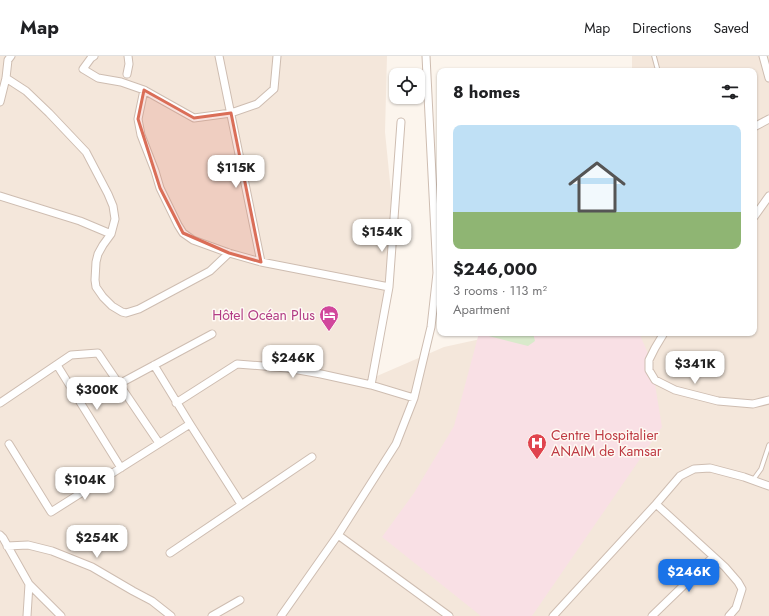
<!DOCTYPE html>
<html lang="en">
<head>
<meta charset="utf-8">
<style>
  body { margin:0; font-family:Jost,sans-serif; background:#f2f2f2; color:#202124; height:100vh; display:flex; flex-direction:column; font-size:15px; white-space:nowrap }
  * { box-sizing:border-box; margin:0 }
  p { font-size:13px; color:#757577 }
  .icon { flex:none; width:22px; height:22px; fill:none; stroke:currentColor; stroke-width:2; stroke-linecap:round; stroke-linejoin:round }
  .map { position:relative; flex:1; overflow:hidden }
  .sheet { position:absolute; left:437px; top:12px; width:320px; height:268px; display:flex; flex-direction:column; background:#fff; border-radius:8px; box-shadow:0 1px 3px #0004 }
  .sheet>* { flex:none }
  .buttons { position:absolute; left:389px; top:12px; display:grid; gap:8px }
  .buttons a { display:grid; place-items:center; width:36px; height:36px; border-radius:8px; background:#fff; box-shadow:0 1px 3px #0004; font-size:20px }
  .price { position:absolute; translate:-50% -34px; padding:0 9px; border-radius:8px; background:#fff; color:#222; font-size:13px; line-height:26px; filter:drop-shadow(0 1px 2px #0008) }
  .price::after { content:''; position:absolute; left:50%; top:24px; width:12px; height:9px; margin-left:-6px; background:inherit; clip-path:polygon(0 0,100% 0,50% 100%) }
  .price.selected { background:#1a73e8; color:#fff }
  ul { padding:0; list-style:none }
  li { display:grid; align-content:center; gap:8px; height:212px; padding:0 16px }
  li+li { border-top:1px solid #e0e0e0 }
  li span { display:grid; place-items:center; height:124px; border-radius:8px; color:#555 }
  li>.icon { margin-inline-start:auto }
  span .icon { width:72px; height:72px; fill:#fffc; stroke-width:1 }
  li b { font-size:17px }
  h2 { display:flex; justify-content:space-between; align-items:center; height:48px; padding:0 16px; font-size:17px }
  header { display:flex; align-items:center; gap:24px; box-sizing:border-box; height:56px; padding:0 20px; background:#fff; border-bottom:1px solid #e0e0e0 }
  header strong { font-size:19px }
  nav { display:flex; gap:22px; margin-inline-start:auto; font-size:14px }
  .map>svg:first-child { display:block }
  .residential { fill:#f4e7db }
  .medical { fill:#f9e0e5 }
  .green { fill:#d9eacb }
  .lines { fill:none; stroke-linecap:round; stroke-linejoin:round }
  .service-casing { stroke:#cebdb1; stroke-width:5.5 }
  .minor-casing { stroke:#cebdb1; stroke-width:9 }
  .service { stroke:#fff; stroke-width:3.5 }
  .minor { stroke:#fff; stroke-width:7 }
  .marked { fill:#da6e58; fill-opacity:0.2; stroke:#da6e58; stroke-width:3; stroke-linejoin:round }
  .labels { text-anchor:middle; dominant-baseline:central; stroke-width:3; stroke-linejoin:round; paint-order:stroke }
  .hotel-label { font-size:14px; fill:#b23c85; stroke:#fef9f3; text-anchor:end }
  .health-label { font-size:14px; fill:#be3a42; stroke:#fef9f3; text-anchor:start }
</style>
</head>
<body>
<header>
<strong>Map</strong>
<nav><a>Map</a><a>Directions</a><a>Saved</a></nav>
</header>
<div class="map">
<svg width="769" height="560" viewBox="0 0 769 560">
  <rect width="100%" height="100%" fill="#fcf5ed"/>
  <path class="residential" d="M0,0H387L385,76L396,186L377,320L444,291L508,277H754V15H632V0H769V560H0Z"/>
  <path class="medical" d="M479,277H639L651,304L662,371L532,560H481L382,481L414,437L454,370Z"/>
  <path class="green" d="M477,277H533L535,285L528,290Z"/>
  <g class="lines">
    <g class="service-casing">
      <path id="service" d="M654,0L658,15
        M753,424L761,413L769,389"/>
    </g>
    <g class="minor-casing">
      <path id="minor" d="M94,0L91,2L83,13L98,22L121,26L144,34L194,62L231,57L257,48L274,33L277,0
        M219,0L261,206
        M763,0L769,22
        M127,18L129,8L128,0
        M6,22L26,35L49,57L86,96L108,138L113,150L115,163L111,178L103,189L98,198L96,206L95,224L96,231L103,241L112,250L122,256L126,257L139,253L210,215L229,197
        M144,34L138,63L141,79L155,115L160,132L178,169L183,177L193,184L229,197L261,206L389,231
        M0,46L6,22L8,4L11,0
        M754,71L769,63
        M0,140L80,165L111,178
        M754,161L769,140
        M664,277L655,292L649,304V314L655,324L675,334L718,345L753,348L769,344
        M57,309L121,412
        M154,309L190,368L241,448
        M119,328L212,278
        M371,329L389,231L401,66
        M0,347L71,299L98,297L159,387
        M176,347L237,308L287,312L321,318L371,329L414,342
        M9,388L51,456L190,368
        M656,448L725,511L738,526L742,533L736,552L729,560
        M0,479L3,482L29,528L27,560
        M338,479L449,560
        M7,490L28,489L52,495L92,511L133,535L152,545L171,560
        M170,497L312,401
        M29,528L61,560
        M212,560L240,544
        M281,560L338,479L396,388L414,342L431,271L437,217L426,0
        M553,560L656,448L680,420L694,413L710,412L744,421L769,430
        M652,560L713,501"/>
    </g>
    <use href="#service" class="service"/>
    <use href="#minor" class="minor"/>
  </g>
  <path class="marked" d="M144,34L194,62L231,57L261,206L229,197L183,177L160,132L138,63Z"/>
  <defs>
    <g id="hotel-pin" transform="scale(1)"><path d="M0 17L-7.5 6A9.5 9.5 0 1 1 7.5 6Z" fill="#d1479c" stroke="#fef9f3"/><path d="M-6-4.5h1.5V1H6V5H4.5V3h-9V5H-6ZM-4 0a1.8 1.8 0 1 1 3.6 0ZM.5 0V-2.5h3Q6-2.5 6 0Z" fill="#fff"/></g>
    <g id="hospital-pin" transform="scale(1)"><path d="M0 17L-7.5 6A9.5 9.5 0 1 1 7.5 6Z" fill="#e0444e" stroke="#fef9f3"/><path d="M-5-5h3v3.5h4V-5h3V5h-3V1.5h-4V5h-3Z" fill="#fff"/></g>
  </defs>
  <g fill-rule="evenodd">
    <use href="#hotel-pin" x="329" y="259"/>
    <use href="#hospital-pin" x="537" y="387"/>
  </g>
  <g class="labels">
    <g class="hotel-label">
      <text x="315" y="259">Hôtel Océan Plus</text>
    </g>
    <g class="health-label">
      <text x="551" y="379">Centre Hospitalier<tspan x="551" dy="16">ANAIM de Kamsar</tspan></text>
    </g>
  </g>
</svg>
<div class="buttons">
<a><svg class="icon" aria-label="locate" viewBox="0 0 24 24"><circle cx="12" cy="12" r="6"/><path d="M12 2v4M12 18v4M2 12h4M18 12h4"/></svg></a>
</div>
<b class="price" style="left:236px;top:133px">$115K</b>
<b class="price" style="left:382px;top:197px">$154K</b>
<b class="price" style="left:293px;top:323px">$246K</b>
<b class="price" style="left:695px;top:329px">$341K</b>
<b class="price" style="left:97px;top:355px">$300K</b>
<b class="price" style="left:85px;top:445px">$104K</b>
<b class="price" style="left:97px;top:503px">$254K</b>
<b class="price selected" style="left:689px;top:537px">$246K</b>
<section class="sheet">
<h2>8 homes<svg class="icon" aria-label="filters" viewBox="0 0 24 24"><path d="M4 7h16M4 17h16"/><circle cx="9" cy="7" r="2"/><circle cx="15" cy="17" r="2"/></svg></h2>
<ul>
<li><span style="background:linear-gradient(#bfe0f5 70%,#8fb573 0)"><svg class="icon" aria-label="home" viewBox="0 0 24 24"><path d="M3 11l9-7 9 7M6 9v11h12V9"/></svg></span><div><b>$246,000</b><p>3 rooms · 113 m²</p><p>Apartment</p></div></li>
</ul>
</section>
</div>
</body>
</html>
